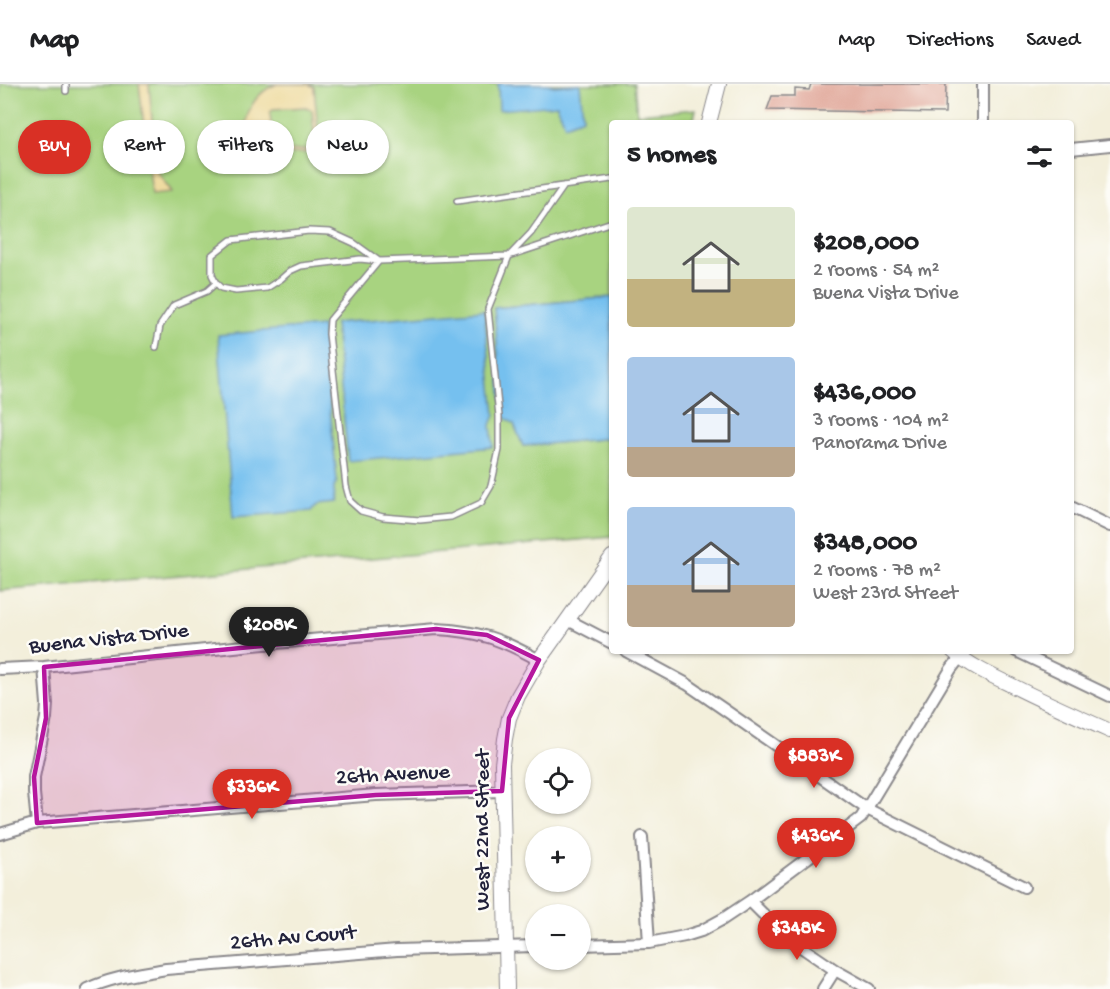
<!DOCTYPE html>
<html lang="en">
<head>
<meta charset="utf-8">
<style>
  body { margin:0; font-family:"Gochi Hand",sans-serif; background:#f2f2f2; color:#202124; height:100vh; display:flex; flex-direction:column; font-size:22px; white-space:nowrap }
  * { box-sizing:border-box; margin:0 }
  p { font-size:20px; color:#757577 }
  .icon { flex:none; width:33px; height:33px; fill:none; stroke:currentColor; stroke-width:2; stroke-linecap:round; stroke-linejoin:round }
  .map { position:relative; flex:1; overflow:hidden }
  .details { position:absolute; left:609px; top:36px; width:465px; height:534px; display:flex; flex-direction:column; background:#fff; border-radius:6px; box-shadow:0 2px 4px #0004 }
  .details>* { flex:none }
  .top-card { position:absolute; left:18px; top:36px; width:501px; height:54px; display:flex; gap:12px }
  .tools { position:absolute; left:525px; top:664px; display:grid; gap:12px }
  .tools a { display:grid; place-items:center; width:66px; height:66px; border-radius:50%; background:#fff; box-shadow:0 2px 4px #0004; font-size:30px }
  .price { position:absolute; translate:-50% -51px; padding:0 14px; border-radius:21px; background:#d93025; color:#fff; font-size:20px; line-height:39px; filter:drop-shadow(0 2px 3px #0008) }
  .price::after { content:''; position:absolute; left:50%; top:36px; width:18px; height:14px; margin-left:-9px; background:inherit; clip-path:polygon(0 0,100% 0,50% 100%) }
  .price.on { background:#222; color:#fff }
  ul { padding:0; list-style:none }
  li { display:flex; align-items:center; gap:18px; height:150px; padding:0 18px }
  li span { display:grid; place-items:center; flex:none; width:168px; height:120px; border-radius:6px; color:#555 }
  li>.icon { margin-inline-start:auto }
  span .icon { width:72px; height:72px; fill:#fffc; stroke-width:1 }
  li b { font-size:26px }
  h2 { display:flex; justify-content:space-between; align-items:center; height:72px; padding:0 18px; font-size:26px }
  .tag { padding:0 21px; border-radius:27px; background:#fff; box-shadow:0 2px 4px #0004; font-size:21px; line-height:54px }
  .tag.on { background:#d93025; color:#fff }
  header { display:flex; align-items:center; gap:36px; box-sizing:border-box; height:84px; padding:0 30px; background:#fff; border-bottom:2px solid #e0e0e0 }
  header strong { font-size:28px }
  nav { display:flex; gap:33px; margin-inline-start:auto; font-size:21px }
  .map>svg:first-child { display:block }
  .green { fill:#a8d380; stroke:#657a5e; stroke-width:1.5 }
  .sand { fill:#eeda9e; stroke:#887e6c; stroke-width:1.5; fill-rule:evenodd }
  .water { fill:#75c0ef; stroke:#4c7195; stroke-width:1.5 }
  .building { fill:#e0a597 }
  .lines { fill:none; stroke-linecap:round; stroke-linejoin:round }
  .service-casing { stroke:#8a888b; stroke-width:8 }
  .minor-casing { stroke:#8a888b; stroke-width:14 }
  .tertiary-casing { stroke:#8a888b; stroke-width:16 }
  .service { stroke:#fff; stroke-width:5 }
  .minor { stroke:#fff; stroke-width:10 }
  .tertiary { stroke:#fff; stroke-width:14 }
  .marked { fill:#b5179e; fill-opacity:0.2; stroke:#b5179e; stroke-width:4.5; stroke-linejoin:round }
  .labels { text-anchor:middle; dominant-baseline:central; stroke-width:5; stroke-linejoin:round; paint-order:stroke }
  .street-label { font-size:22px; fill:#22223b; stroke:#fdfcf7 }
</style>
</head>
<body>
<header>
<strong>Map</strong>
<nav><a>Map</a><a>Directions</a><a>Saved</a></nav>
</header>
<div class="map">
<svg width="1110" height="905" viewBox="0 0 1110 905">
  <rect width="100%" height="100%" fill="#fdfcf7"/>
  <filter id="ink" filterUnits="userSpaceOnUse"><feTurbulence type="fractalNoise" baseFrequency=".0167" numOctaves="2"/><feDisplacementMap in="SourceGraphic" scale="12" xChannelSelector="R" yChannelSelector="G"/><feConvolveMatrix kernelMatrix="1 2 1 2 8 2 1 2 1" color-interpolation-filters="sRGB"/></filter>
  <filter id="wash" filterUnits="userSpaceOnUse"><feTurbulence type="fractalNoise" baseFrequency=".008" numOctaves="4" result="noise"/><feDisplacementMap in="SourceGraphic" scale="24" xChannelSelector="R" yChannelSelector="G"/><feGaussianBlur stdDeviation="1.35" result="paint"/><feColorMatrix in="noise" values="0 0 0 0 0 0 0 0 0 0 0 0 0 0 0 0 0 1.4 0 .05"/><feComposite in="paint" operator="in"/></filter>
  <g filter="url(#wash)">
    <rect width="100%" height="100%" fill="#f3efdb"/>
    <path class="green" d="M0,0H634L637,30L696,25L693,39H612V213L494,224L514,340L523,362L612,354V453L0,507Z"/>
    <path class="sand" d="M139,0H149L156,84L158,89L172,108L152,110Z
      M277,0H308L314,3L319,58L323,63V68L315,72L311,68L255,73C236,48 247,11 277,0ZM306,23L312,26L315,58L311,61V65L276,68V65L273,63L270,29L273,25Z"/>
    <path class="water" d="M498,0H547L554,2L580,0L583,34L565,41L557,21L499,26Z
      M612,213V354L523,362L514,340L503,332L494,224Z
      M484,226L495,331L491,341L493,363L348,377L335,239Z
      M322,242L337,397L334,403V419L316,421L311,427L233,433L218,251Z"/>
    <g id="blocks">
      <path class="building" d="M811,0H946L945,29L767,26L772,12H795V5L809,6Z"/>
    </g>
  </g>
  <g filter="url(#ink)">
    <use href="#blocks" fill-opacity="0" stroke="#8a888b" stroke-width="1.5"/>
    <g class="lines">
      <g class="service-casing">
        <path id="service" d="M66,0V7
          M564,102L531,149L509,172L488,225L499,332V366L491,402L481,419L451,433L420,436L383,433L361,427L350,417L346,402L329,250L330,236L379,177L509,172L612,138
          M457,117L612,95
          M309,147L330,148L354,159L379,177L360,175L301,182L290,187L281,195L267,204L236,207L221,204L216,199L212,191V171L231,156Z
          M156,263L160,242L174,221L207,207L216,199"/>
      </g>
      <g class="minor-casing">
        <path id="minor" d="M983,0V39
          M1071,65L1110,61
          M1071,423L1110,442
          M568,536L612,559
          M626,567L687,600L722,624L867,725L1024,803
          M1016,567L1110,612
          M0,585L44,583L253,561L436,545C479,547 501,555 539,576
          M37,739L34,709V693L46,634L47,620L44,583
          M0,750L37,739L376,711L502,707
          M642,753L649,859
          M750,817L785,852L835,886L869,905
          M580,861L649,859L685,852L701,847L723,835L750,817L861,734L951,585L965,567
          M87,905C112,893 139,890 166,885L397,866L536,862
          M823,905L835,886"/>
      </g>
      <g class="tertiary-casing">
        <path id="tertiary" d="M709,39L719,0
          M953,567C969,581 990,591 1009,600C1042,617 1076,632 1110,647
          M507,905L502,680L505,655L509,634L518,612L539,576L612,473"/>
      </g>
      <use href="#service" class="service"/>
      <use href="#minor" class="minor"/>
      <use href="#tertiary" class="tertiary"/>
    </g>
  </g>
  <path class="marked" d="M436,545L487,551L539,576L509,634L502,707L376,711L37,739L34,693L46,634L44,583Z"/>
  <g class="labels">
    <g class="street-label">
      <text transform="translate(109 556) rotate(-6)">Buena Vista Drive</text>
      <text transform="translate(393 692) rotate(-3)">26th Avenue</text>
      <text transform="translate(484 746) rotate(-90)">West 22nd Street</text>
      <text transform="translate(293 855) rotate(-5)">26th Av Court</text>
    </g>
  </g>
</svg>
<div class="tools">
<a><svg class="icon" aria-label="locate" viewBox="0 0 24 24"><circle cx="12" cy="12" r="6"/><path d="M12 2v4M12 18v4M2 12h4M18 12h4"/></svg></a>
<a>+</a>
<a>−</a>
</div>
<b class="price on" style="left:269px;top:574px">$208K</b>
<b class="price" style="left:814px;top:705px">$883K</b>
<b class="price" style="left:252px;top:736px">$336K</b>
<b class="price" style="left:816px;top:785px">$436K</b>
<b class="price" style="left:797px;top:877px">$348K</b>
<div class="top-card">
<a class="tag on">Buy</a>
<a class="tag">Rent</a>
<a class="tag">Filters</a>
<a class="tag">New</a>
</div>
<section class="details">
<h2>5 homes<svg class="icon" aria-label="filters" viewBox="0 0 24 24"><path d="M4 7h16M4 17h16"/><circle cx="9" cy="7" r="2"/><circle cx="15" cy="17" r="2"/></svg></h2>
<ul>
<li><span style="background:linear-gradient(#dfe7d0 60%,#c2b280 0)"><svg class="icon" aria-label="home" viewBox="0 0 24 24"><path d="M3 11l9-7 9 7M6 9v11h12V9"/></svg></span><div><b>$208,000</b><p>2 rooms · 54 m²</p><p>Buena Vista Drive</p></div></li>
<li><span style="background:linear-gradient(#a9c7e8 75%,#b9a48a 0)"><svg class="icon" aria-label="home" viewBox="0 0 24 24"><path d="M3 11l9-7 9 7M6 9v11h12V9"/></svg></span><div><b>$436,000</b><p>3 rooms · 104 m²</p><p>Panorama Drive</p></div></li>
<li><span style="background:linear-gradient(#a9c7e8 65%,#b9a48a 0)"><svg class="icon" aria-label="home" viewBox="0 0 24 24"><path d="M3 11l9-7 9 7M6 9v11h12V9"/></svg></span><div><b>$348,000</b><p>2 rooms · 78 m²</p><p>West 23rd Street</p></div></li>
</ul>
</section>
</div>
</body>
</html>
